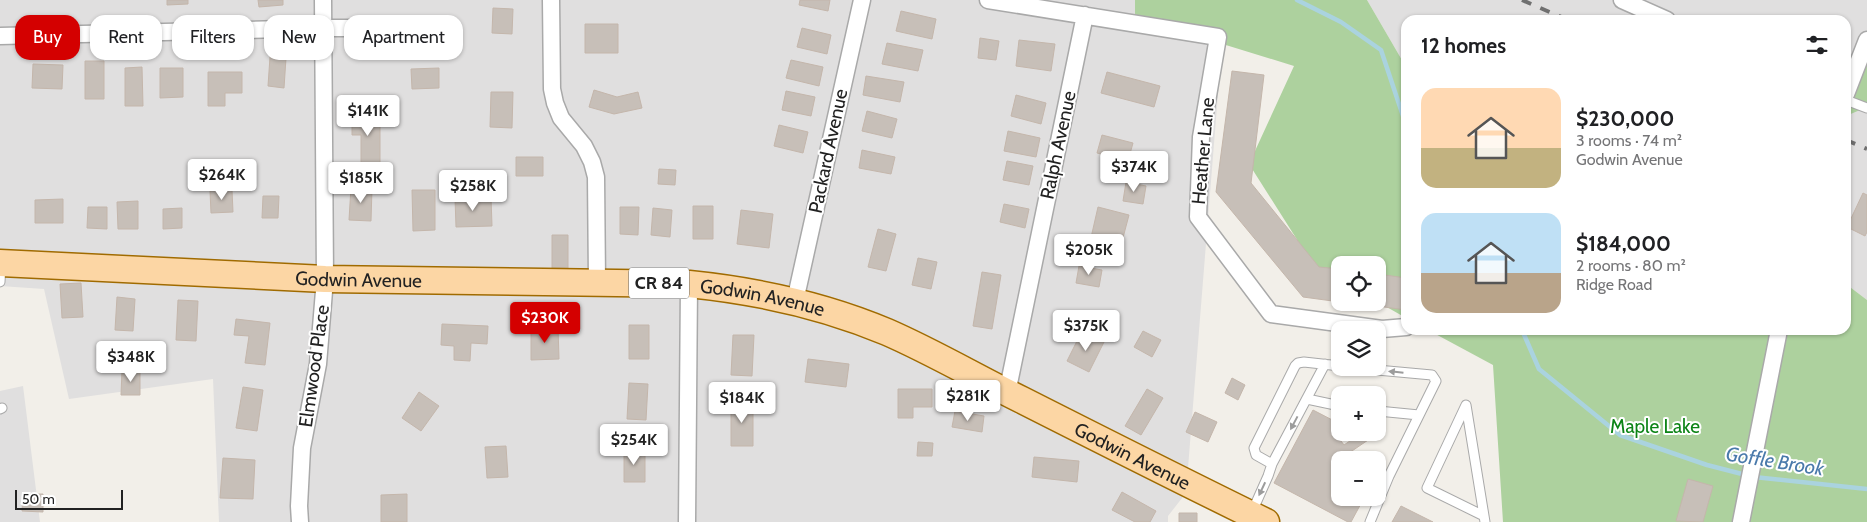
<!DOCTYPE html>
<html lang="en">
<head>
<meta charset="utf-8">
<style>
  body { margin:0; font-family:Cabin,sans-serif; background:#f2f2f2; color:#202124; height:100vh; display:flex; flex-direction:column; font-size:19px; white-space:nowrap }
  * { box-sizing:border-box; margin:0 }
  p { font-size:16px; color:#757577 }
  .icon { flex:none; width:28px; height:28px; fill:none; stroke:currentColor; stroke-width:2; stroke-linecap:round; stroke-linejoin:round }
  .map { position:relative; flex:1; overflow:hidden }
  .side { position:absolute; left:1401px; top:15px; width:450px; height:320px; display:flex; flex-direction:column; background:#fff; border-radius:15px; box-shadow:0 1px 4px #0004 }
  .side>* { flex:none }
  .banner { position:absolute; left:15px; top:15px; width:475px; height:45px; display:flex; gap:10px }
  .buttons { position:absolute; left:1331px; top:256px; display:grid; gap:10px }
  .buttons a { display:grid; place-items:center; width:55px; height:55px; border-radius:10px; background:#fff; box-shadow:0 1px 4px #0004; font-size:25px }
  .scale { position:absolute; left:15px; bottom:12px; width:108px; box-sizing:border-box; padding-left:5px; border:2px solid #222; border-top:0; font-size:14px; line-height:18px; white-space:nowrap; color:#222; -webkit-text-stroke:4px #fff; paint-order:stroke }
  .price { position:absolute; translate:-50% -42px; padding:0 11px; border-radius:5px; background:#fff; color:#222; font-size:16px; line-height:32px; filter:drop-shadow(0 1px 2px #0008) }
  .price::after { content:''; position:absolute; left:50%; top:30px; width:15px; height:11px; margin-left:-8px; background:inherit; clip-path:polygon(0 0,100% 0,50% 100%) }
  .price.current { background:#d40000; color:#fff }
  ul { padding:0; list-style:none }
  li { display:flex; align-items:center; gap:15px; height:125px; padding:0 20px }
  li span { display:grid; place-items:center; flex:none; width:140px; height:100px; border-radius:15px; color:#555 }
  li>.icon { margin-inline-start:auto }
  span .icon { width:60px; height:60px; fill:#fffc; stroke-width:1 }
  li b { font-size:21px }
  h2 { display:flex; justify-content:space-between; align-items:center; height:60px; padding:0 20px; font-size:21px }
  .chip { padding:0 18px; border-radius:15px; background:#fff; box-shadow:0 1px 4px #0004; font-size:18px; line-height:45px }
  .chip.current { background:#d40000; color:#fff }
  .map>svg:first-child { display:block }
  .residential { fill:#e0dfdf }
  .forest { fill:#add19e }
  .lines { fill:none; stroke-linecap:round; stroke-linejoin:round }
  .stream { stroke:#aad3df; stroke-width:4.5 }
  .building { fill:#c7bfb8; stroke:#c4b6ab }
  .service-casing { stroke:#a9a9a9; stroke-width:11 }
  .minor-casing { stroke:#a9a9a9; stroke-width:19 }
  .primary-casing { stroke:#a06b00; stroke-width:29 }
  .service { stroke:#fff; stroke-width:9 }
  .minor { stroke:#fff; stroke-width:16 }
  .primary { stroke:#fcd6a4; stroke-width:26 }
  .rail { stroke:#707070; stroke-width:4; stroke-dasharray:10 10; stroke-linecap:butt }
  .oneway { fill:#9c9c9c }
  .labels { text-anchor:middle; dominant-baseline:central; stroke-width:4; stroke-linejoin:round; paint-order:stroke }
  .shield { fill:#fff; stroke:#646464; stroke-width:1 }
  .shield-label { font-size:18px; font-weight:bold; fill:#222 }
  .street-label { font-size:19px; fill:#222; stroke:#fff }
  .park-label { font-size:19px; fill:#0c8416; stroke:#fff }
  .water-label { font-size:20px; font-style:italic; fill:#4a7aab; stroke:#fff }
</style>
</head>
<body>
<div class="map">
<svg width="1867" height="522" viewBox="0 0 1867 522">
  <rect width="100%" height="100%" fill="#f2efe9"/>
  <path class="residential" d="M0,0H1135V17L1222,44L1186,493L1168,516V522H219L213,379L69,399L44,289L0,286Z
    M1367,0H1867V300L1846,284V20H1406V67Z
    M23,386L40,522H0V391Z"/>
  <path class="forest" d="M1135,0H1367L1406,67V318L1378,302V265H1340V282L1315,268L1249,164L1294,66L1135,17Z
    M1867,45V107L1846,116V104Z
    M1846,284L1867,300V522H1503L1493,365L1428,330H1846Z"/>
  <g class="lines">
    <path class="stream" d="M1297,0L1341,22L1381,50L1406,125
      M1522,330L1539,369L1620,435L1707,465L1746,475
      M1754,477L1867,489"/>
  </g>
  <path class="building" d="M167,0H188V4L167,5Z
    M258,0H283V5L259,7Z
    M800,0H830L828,11L799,5Z
    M493,8L513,9L512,34L492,33Z
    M901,11L936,19L932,39L896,31Z
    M585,24H618V53H585Z
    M802,28L831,35L827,54L797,47Z
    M980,38L999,41L996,60L978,58Z
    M1019,40L1055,44L1051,71L1016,66Z
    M887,43L923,50L918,71L882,64Z
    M270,57L286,58L284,88L268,86Z
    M791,60L823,67L819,86L786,78Z
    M85,61H104V99H85Z
    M33,64L63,65L62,89L32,88Z
    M142,67L143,106H125V68Z
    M160,68H183V97L160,98Z
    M439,68V88L412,89L411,69Z
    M1232,71L1264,75L1251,183L1319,267L1340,269V302L1303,297L1216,192Z
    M208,72H242V93H225V106H208Z
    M1107,72L1160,86L1154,107L1101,93Z
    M866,76L904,82L900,102L863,95Z
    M594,90L617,97L638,92L642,108L614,114L589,107Z
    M786,91L815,97L811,116L782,110Z
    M491,92H513L512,128L490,127Z
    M1016,95L1046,103L1041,124L1011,116Z
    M352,110H380V170H361V135H352Z
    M867,111L897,119L892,138L862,131Z
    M779,125L808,132L803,153L774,146Z
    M1008,131L1040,138L1036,157L1004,151Z
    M1102,135L1133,143L1128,161L1097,153Z
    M862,150L895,157L891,174L859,168Z
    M516,157H543V176H516Z
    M1007,161L1033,166L1029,185L1003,180Z
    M659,169L676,170L675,185L658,184Z
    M1126,182L1146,186L1143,204L1123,201Z
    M351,187L372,188L371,221L349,220Z
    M232,190L233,212L211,213L210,191Z
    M412,190H435V230L413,231Z
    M1863,193L1867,195V232L1865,236L1847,227Z
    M263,196H279L278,218H262Z
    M491,197L492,226L456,227L455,198Z
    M63,199V223H35V200Z
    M138,201V229H118L117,202Z
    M1004,204L1029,209L1025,228L1000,222Z
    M693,206H713V239H693Z
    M88,207H107V229L87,228Z
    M620,207H639L638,235L620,234Z
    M1098,207L1129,215L1120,249L1090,242Z
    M182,208V228L163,229V209Z
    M653,208L672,210L670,237L651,235Z
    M741,210L773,214L769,248L737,244Z
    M878,229L896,234L886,271L868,267Z
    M552,235H568V268H552Z
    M918,258L937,262L931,289L912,285Z
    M1079,266L1102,270L1099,287L1076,283Z
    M982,272L1001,275L992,329L973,326Z
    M1378,274L1406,278V310L1348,302H1378Z
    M81,283L83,317L62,318L60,284Z
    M117,297L135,299L133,331L115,330Z
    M178,300L198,301L196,341L176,340Z
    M236,319L270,323L265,365L245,363L249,336L234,335Z
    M442,324L488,326L487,344L471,343L470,361L454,360V346L441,345Z
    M629,325H649V359H629Z
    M558,327L559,359L531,360V328Z
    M1082,331L1104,342L1089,372L1067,361Z
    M1143,331L1161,340L1152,357L1134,347Z
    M733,335H754L752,376L731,375Z
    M808,359L849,364L846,387L805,382Z
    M122,370L140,371V395H121Z
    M1232,378L1245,385L1238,400L1225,393Z
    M629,383L648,384L646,420L627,419Z
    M243,387L263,390L257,431L236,428Z
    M898,389H932V407H913V418H898Z
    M1147,389L1163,398L1141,435L1125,426Z
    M419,392L439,406L421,431L402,418Z
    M731,403H753V446H731Z
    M1313,410L1340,424V432L1338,437L1344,445L1363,432H1372L1374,436L1346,455L1350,460H1340V498H1364L1351,522H1348L1274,483Z
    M955,411L984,416L982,432L952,427Z
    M1195,412L1217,422L1208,442L1186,432Z
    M918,442L933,443L932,456H917Z
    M506,446L508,477L487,478L485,447Z
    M624,449H645V482H624Z
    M1034,457L1079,461L1077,482L1032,477Z
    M223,458L255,460L253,499L220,498Z
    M1688,479L1713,486L1703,522L1676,521Z
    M1122,492L1156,511L1150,522H1135L1112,510Z
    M23,494H43V512L22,511Z
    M407,494V522H381V495Z
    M1401,506L1433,522H1392Z
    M1179,513H1197V522H1179Z"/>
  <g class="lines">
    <g class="service-casing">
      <path id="service" d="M1846,100L1867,108
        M0,282L1,264
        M1355,368L1432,375L1436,381L1389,476L1370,522
        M1307,399L1340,406
        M0,409L2,408
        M1378,411L1419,415
        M1272,464L1256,455L1254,448L1295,366L1298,363L1304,362L1340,366
        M1252,512L1268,476L1272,464L1325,364
        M1484,516L1427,488L1466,405L1485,522"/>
    </g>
    <g class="minor-casing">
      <path id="minor" d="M551,0L552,89L555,103L561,118L584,146L592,162L596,177L597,281
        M988,0L1218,37L1201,137L1198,217L1271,314L1382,329L1406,327
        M1622,0L1667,20
        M0,36L324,28H453
        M1846,94L1867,40
        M795,301L862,0
        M1007,393L1085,15
        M300,522L299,506L302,448L318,364L325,279L323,0
        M687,522L689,284
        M1741,522L1779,330"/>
    </g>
    <g class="primary-casing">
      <g id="primary">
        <path id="s1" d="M0,263L325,279L689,284C758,291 823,305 887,332C933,352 977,378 1022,400C1103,441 1184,482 1266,522"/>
      </g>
    </g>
    <use href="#service" class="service"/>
    <use href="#minor" class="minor"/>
    <use href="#primary" class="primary"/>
    <path class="rail" d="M1522,0L1568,20
      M1846,140L1867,149"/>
  </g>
  <defs><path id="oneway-solid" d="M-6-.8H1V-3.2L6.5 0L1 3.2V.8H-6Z" transform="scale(1.25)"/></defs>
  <g class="oneway">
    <use href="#oneway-solid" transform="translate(1396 372) rotate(-174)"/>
    <use href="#oneway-solid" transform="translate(1294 423) rotate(118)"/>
    <use href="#oneway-solid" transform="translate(1262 489) rotate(115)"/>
  </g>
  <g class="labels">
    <rect class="shield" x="629" y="267.5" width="60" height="31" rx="4"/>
    <g class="shield-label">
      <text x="659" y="283">CR 84</text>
    </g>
    <g class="street-label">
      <text transform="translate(1058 145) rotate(-78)">Ralph Avenue</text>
      <text transform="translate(828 151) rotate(-78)">Packard Avenue</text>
      <text transform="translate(1203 151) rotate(-85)">Heather Lane</text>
      <text stroke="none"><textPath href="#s1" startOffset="359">Godwin Avenue</textPath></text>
      <text stroke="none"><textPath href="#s1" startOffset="764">Godwin Avenue</textPath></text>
      <text transform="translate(314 366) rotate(-82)">Elmwood Place</text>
      <text stroke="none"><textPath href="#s1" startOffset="1169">Godwin Avenue</textPath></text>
    </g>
    <g class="park-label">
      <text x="1655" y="426">Maple Lake</text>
    </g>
    <g class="water-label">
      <text transform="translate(1775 461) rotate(9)">Goffle Brook</text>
    </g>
  </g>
</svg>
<div class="buttons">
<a><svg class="icon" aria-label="locate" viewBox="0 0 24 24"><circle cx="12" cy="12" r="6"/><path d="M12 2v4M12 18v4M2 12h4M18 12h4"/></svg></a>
<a><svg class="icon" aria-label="layers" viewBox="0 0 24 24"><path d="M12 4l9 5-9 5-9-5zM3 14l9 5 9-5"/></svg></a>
<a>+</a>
<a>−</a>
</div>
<div class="scale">50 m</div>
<b class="price" style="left:368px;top:137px">$141K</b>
<b class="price" style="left:1134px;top:193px">$374K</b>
<b class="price" style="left:222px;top:201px">$264K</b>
<b class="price" style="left:361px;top:204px">$185K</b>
<b class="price" style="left:473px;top:212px">$258K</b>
<b class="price" style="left:1089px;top:276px">$205K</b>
<b class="price current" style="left:545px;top:344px">$230K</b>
<b class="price" style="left:1086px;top:352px">$375K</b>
<b class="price" style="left:131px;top:383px">$348K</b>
<b class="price" style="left:968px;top:422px">$281K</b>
<b class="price" style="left:742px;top:424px">$184K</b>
<b class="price" style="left:634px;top:466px">$254K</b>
<div class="banner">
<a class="chip current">Buy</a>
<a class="chip">Rent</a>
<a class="chip">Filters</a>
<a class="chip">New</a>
<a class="chip">Apartment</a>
</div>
<section class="side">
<h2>12 homes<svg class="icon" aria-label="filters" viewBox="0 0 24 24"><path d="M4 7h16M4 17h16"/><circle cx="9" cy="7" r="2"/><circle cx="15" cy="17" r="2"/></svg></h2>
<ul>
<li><span style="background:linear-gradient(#ffd9b3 60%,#c2b280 0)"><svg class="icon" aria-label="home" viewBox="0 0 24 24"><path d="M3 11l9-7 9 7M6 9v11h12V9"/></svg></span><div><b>$230,000</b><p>3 rooms · 74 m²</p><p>Godwin Avenue</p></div></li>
<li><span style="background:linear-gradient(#bfe0f5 60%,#b9a48a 0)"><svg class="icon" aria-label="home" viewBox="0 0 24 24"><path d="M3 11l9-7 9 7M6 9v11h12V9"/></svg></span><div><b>$184,000</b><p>2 rooms · 80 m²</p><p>Ridge Road</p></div></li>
</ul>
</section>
</div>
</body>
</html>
